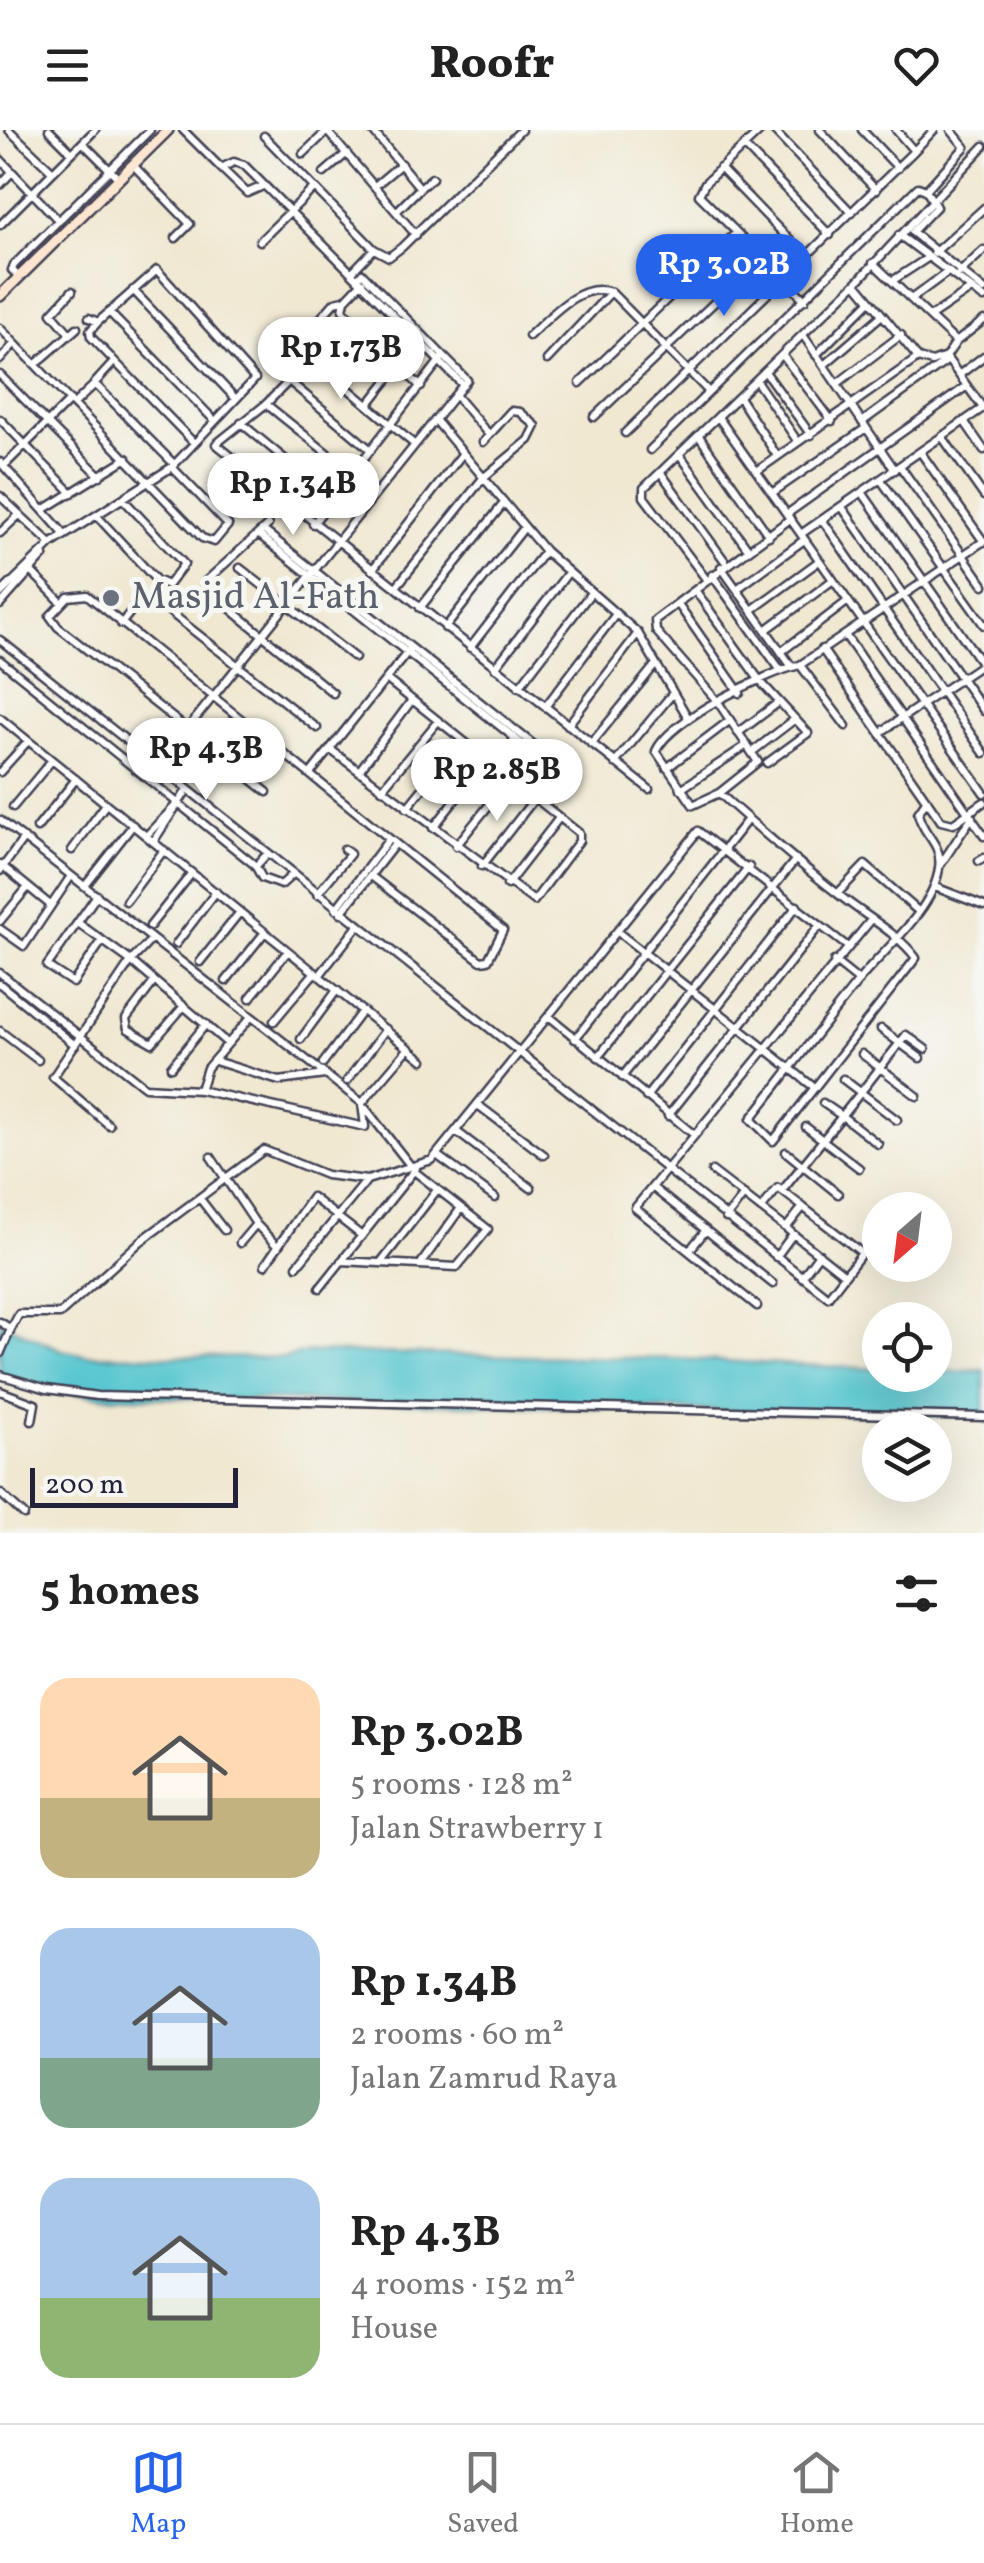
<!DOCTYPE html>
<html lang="en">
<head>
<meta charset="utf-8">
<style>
  body { margin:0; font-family:Vollkorn,serif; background:#f6f6f6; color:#222; height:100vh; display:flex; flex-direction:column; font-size:38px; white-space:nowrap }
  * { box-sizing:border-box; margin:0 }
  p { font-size:32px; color:#767676 }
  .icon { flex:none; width:55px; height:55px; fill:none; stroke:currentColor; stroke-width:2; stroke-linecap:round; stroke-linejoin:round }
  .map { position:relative; height:1403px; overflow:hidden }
  .panel { display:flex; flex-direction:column; background:#fff; flex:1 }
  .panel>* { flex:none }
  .needle { width:65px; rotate:208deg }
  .fabs { position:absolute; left:862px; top:1062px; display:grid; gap:20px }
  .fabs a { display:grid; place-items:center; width:90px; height:90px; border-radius:50%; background:#fff; box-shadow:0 10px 40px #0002; font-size:50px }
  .scale { position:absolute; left:30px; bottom:25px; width:208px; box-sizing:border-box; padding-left:10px; border:5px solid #22223b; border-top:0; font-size:28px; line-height:35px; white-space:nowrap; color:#22223b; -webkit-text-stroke:8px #f6f6f2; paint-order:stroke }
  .price { position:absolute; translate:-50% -85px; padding:0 22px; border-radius:35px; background:#fff; color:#222; font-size:32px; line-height:65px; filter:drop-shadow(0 2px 5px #0008) }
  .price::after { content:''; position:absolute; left:50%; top:60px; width:30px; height:22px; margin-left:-15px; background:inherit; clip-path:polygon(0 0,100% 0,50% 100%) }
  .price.on { background:#2563eb; color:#fff }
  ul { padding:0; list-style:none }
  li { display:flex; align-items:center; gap:30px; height:250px; padding:0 40px }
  li span { display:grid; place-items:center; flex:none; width:280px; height:200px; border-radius:30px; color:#555 }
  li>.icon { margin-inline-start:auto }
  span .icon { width:120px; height:120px; fill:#fffc; stroke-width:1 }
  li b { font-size:42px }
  h2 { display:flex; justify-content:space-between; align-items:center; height:120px; padding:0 40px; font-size:42px }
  header { display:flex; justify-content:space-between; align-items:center; height:130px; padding:0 40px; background:#fff; font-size:45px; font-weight:800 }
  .tab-bar { display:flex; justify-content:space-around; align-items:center; height:140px; border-top:2px solid #e0e0e0; background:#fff; font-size:28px; color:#767676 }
  .tab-bar a { display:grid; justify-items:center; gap:5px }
  .tab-bar .on { color:#2563eb }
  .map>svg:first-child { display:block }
  .water { fill:#5ac7d0; stroke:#3e7486; stroke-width:2.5 }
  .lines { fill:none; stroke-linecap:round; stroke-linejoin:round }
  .street-casing { stroke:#414052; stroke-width:11 }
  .secondary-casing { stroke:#414052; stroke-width:14 }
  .street { stroke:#fff; stroke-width:6 }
  .secondary { stroke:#fde5d0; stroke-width:9 }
  .worship-dot { fill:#6b7280; stroke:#f6f6f2; stroke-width:4 }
  .labels { text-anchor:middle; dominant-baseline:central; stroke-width:10; stroke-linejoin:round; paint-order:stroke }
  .worship-label { font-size:38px; fill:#5b616d; stroke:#f6f6f2; text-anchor:start }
</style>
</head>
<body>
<header><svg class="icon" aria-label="menu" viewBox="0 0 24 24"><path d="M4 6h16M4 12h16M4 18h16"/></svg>Roofr<svg class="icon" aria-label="heart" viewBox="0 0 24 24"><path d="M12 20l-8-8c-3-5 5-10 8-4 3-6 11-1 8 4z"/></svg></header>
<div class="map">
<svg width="984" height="1403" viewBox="0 0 984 1403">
  <rect width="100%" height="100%" fill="#f6f6f2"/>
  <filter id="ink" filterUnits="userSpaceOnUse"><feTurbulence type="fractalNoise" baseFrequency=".01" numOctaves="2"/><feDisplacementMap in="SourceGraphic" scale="20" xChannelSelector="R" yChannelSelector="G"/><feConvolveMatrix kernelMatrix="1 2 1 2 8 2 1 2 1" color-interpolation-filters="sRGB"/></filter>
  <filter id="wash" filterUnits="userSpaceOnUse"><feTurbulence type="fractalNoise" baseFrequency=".0048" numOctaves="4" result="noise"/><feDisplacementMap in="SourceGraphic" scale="40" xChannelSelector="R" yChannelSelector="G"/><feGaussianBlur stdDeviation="2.25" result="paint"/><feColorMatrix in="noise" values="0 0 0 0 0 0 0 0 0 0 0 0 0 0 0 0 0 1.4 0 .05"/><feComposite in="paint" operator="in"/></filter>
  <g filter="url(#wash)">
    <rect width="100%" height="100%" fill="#f0e8d1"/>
    <path class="water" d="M0,1192L62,1220L85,1225L285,1228L308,1222L682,1229L880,1239V1245L984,1240V1287L97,1266L47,1259L0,1245Z"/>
  </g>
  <g filter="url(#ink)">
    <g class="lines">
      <g class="street-casing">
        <path id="street" d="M9,0L53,42
          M49,0L72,23
          M183,0L221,38L234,32L244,35L463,255
          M326,0L416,105
          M372,0L420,58L397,81
          M761,0L705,53L699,65L805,170
          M773,0L852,83
          M820,0L876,60
          M862,0L898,38
          M896,0L914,21L934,0
          M951,0L965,17L926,60L936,77L912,102L984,160
          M264,6L374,119
          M83,13L119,49
          M744,16L830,105
          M303,24L327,1
          M0,29L59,91
          M134,36L190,94L176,108
          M221,38L247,63L263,56
          M720,38L807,128
          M324,43L347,23
          M0,55L12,42
          M376,55L401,34
          M420,58L432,48
          M0,95L95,0
          M899,105L984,168
          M260,111L314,58
          M934,123L984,78
          M873,133L956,212
          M352,142L374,119L389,127L402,117L521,0
          M959,143L984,120
          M19,147L12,140L14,135L150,0
          M892,151L929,127
          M362,152L345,170L343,180L421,257
          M856,153L918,228L932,232L946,227L983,278
          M133,160L235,268
          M911,169L949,141
          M109,182L214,290
          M930,187L970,160
          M351,189L266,274L216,314L649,659
          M98,192L90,201L91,207L194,313
          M0,198L202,408L214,412L228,395L172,337
          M280,200L319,190L335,172L344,170
          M69,203L52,183L72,161
          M803,205L895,340
          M529,206C550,187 580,151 611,162
          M816,225L870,171
          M783,226L832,291
          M946,227L956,212L984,190
          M312,228L415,315
          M0,230L14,214
          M547,230L611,162L709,262
          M36,234L77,198
          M824,235L882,185
          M766,243L811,305
          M0,245L100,346
          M959,245L984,226
          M289,251L371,320
          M757,252L798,312
          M580,253L736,103
          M838,253L901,205
          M94,254L114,232
          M344,256L375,214
          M456,266L489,305
          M739,267L777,326
          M74,274L95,254L175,335
          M266,274L352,343
          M368,275L398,237
          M594,287L761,128
          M718,287L984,663
          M0,289L72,363
          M436,291L545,421L638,503L687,586
          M964,291L984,320
          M862,292L948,230
          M241,293L332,368
          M625,303L914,21
          M699,306L769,406
          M943,308L984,366
          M650,320L918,57L926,60
          M921,323L984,412
          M680,325L748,419
          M0,332L65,405
          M4,336L70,270
          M900,336L984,455
          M757,341L918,228
          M661,343L727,434
          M881,350L984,495
          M862,362L984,537
          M772,363L866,298
          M0,366L51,414
          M842,377L984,581
          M45,379L127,328
          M787,384L967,256
          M97,386L156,450L168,455L184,434L123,369
          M790,389L655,490L656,501L718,572L758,632L719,663L693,675L656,621C670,589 768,542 800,535L984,411
          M823,391L984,623
          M313,394L441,229
          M263,400L577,649
          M0,403L19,385
          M258,404L564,647
          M801,404L983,278
          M721,437L792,537
          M240,438L355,528
          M30,440L61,472
          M372,440L463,323
          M712,445L779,538
          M706,449L644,367V358L856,153L984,16
          M205,452L268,395
          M204,457L333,563
          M396,457L483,348L529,310L536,296L520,282L511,281L483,312
          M737,459L804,410
          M695,460L760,551L808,603L767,633
          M0,464L51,414L172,337L255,249L157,140L98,192L89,188
          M678,474L740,563
          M0,475L44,425
          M420,478L504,373
          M752,480L819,431
          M171,483L317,598
          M121,494L142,467
          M445,498L524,398
          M766,500L833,450
          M845,505L984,706
          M0,510L828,1167L862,1123L803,1077
          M470,518L545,421
          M822,519L941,691L953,694L984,672
          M781,522L848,471
          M0,530L256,736L268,723
          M800,535L846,596
          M495,538L567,444
          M519,557L590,464
          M545,577L616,484
          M0,588L423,930
          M568,595L638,503
          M881,602L984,533
          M738,603L779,572
          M591,614L656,534
          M331,620L534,771L579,711V703L386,549
          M752,622L795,589
          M615,633L673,563
          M495,636L515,609
          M667,638L729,591
          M359,641L412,570
          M0,642L28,611
          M310,644L410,519
          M148,648L467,250L362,143L358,148
          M382,659L438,591
          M681,659L747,615
          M267,662L58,497L50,486L68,467L87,465L503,800L488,830L481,831L371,746
          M719,663C758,698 797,732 838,764C863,785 897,802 916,828L773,1011L751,989C787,943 823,895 860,849C885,819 934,779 939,738C943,713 922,705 918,683L927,670
          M13,677L52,630
          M407,678L462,610
          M0,690L362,973L409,918
          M37,698L76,649
          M433,698L487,630
          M146,706L176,675
          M153,712L187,660
          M456,716L510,649
          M72,720L106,674
          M979,731L984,728
          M0,734L49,774
          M941,734L972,687
          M482,736L535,668
          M256,737L262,748L281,755L292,745
          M0,741L24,708
          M507,755L559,688
          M85,756L133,695
          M935,757L984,776
          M838,763L865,735L917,780
          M317,764L350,724L344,719
          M97,765L47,836L73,853L102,811
          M126,771L164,720
          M336,779L389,709
          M341,783L395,714
          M0,791L28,757
          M78,793L131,831L227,913
          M150,796L192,743
          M0,799L24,816L71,746
          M619,803L815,958
          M176,814L216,762
          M834,831L859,851
          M200,832L240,782
          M0,843L145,957L200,960L365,997L362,973
          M319,846L357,797
          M226,851L265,802
          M154,852L126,889L128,899L152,913L184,876
          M0,854L75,915
          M250,868L288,821
          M550,887L692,1003
          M274,891L315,842
          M881,899L920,928
          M0,901L38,930
          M301,909L337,860
          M575,909L748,689
          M862,924L917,966
          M598,927L749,737
          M215,931L279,951L325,945
          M323,933L362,881
          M171,937L206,894
          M622,947L796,729
          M843,949L897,990
          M347,951L386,899
          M200,960L207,938L250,888
          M646,967L797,776
          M478,975L544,1025
          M366,979L409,1034
          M668,986L820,795
          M109,995L53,947L131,831L151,810
          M806,997L859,1038
          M457,1002L531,1058
          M878,1014L842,986L906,905L925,919
          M786,1022L838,1064
          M438,1026L495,1068
          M211,1027L256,1094L278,1117
          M712,1041L786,1098
          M652,1057L773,1154
          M201,1070L224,1100
          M761,1079L778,1058L782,1061
          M726,1088L744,1065
          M793,1104L845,1145
          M240,1113L256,1094
          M689,1121L706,1100
          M776,1127L793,1104L786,1098L803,1077L782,1061L842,986L823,973
          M341,1131L457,1137L488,1099L414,1041
          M381,1132L437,1060
          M422,1132L461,1078
          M265,1135L312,1067L362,1106
          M297,1136L367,1050
          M802,1147L819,1124
          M320,1158L416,1038
          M757,1176L635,1078L871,790
          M0,1192L11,1199L19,1184H60L141,1111L264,1020L326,1045L367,1050L432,1030L698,701L848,817
          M0,1224L11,1199
          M0,1245L47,1259L97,1266L984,1287
          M0,1261L35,1274L32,1291
          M0,1363L24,1385"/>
      </g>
      <g class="secondary-casing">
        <path id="secondary" d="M0,166L168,0"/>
      </g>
      <use href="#street" class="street"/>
      <use href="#secondary" class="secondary"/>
    </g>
  </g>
  <circle class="worship-dot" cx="111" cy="468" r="10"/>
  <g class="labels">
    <g class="worship-label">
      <text x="131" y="468">Masjid Al-Fath</text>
    </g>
  </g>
</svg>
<div class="fabs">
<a><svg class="needle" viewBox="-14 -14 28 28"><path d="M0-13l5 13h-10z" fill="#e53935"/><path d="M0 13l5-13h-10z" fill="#767676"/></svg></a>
<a><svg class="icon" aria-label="locate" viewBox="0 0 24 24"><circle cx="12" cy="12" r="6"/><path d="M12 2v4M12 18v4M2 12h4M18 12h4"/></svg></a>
<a><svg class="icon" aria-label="layers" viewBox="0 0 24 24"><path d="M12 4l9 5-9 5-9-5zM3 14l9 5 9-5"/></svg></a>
</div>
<div class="scale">200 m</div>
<b class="price on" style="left:724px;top:189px">Rp 3.02B</b>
<b class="price" style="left:341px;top:272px">Rp 1.73B</b>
<b class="price" style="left:293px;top:408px">Rp 1.34B</b>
<b class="price" style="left:206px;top:673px">Rp 4.3B</b>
<b class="price" style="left:497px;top:694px">Rp 2.85B</b>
</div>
<section class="panel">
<h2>5 homes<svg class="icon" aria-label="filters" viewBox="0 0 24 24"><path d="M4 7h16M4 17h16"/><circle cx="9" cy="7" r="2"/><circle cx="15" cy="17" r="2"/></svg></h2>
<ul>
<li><span style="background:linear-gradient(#ffd9b3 60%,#c2b280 0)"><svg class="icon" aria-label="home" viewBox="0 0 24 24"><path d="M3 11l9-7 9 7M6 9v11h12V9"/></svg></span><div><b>Rp 3.02B</b><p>5 rooms · 128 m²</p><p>Jalan Strawberry 1</p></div></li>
<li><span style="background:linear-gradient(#a9c7e8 65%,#7fa58c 0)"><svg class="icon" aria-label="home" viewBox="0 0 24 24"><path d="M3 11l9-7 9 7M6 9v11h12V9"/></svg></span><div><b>Rp 1.34B</b><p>2 rooms · 60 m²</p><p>Jalan Zamrud Raya</p></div></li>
<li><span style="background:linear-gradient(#a9c7e8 60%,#8fb573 0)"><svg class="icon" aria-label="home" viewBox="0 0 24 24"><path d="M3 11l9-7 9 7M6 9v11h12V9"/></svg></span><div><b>Rp 4.3B</b><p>4 rooms · 152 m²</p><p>House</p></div></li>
</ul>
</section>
<nav class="tab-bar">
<a class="on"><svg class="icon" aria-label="map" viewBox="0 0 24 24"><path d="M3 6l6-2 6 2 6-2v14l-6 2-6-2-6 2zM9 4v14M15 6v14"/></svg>Map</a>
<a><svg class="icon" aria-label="saved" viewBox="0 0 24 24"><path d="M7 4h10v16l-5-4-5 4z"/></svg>Saved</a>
<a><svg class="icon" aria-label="home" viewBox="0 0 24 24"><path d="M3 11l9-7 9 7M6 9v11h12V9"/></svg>Home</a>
</nav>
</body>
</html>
